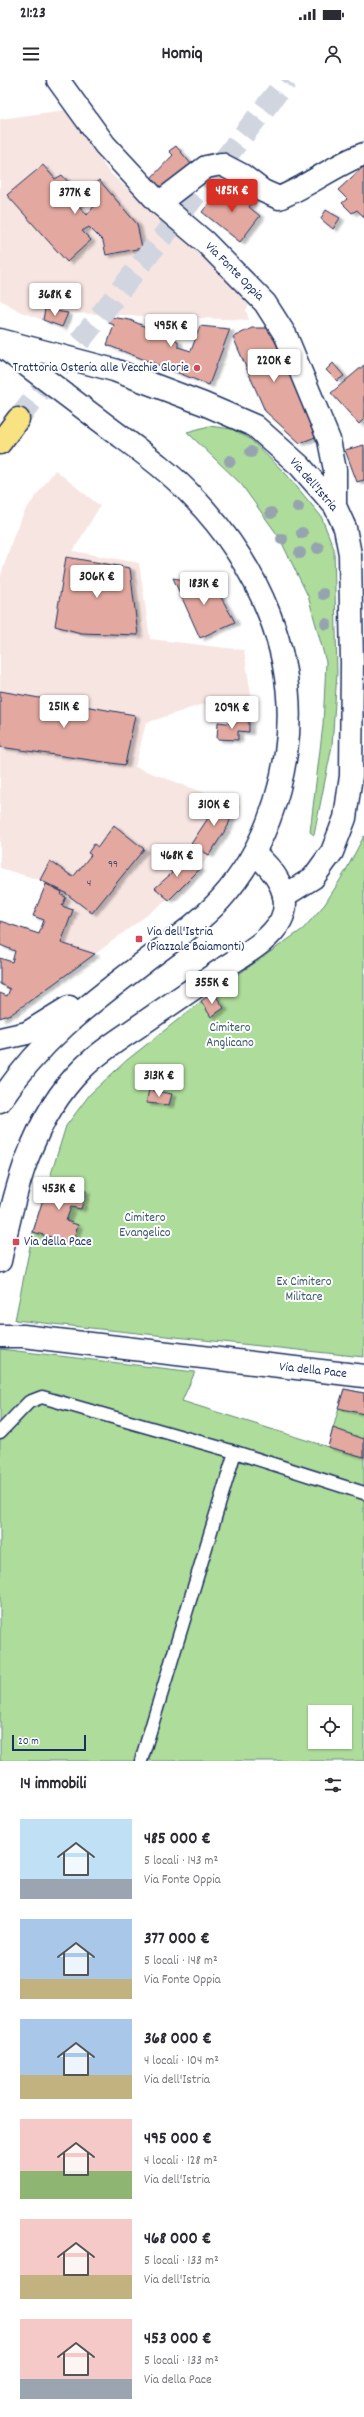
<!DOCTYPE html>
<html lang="it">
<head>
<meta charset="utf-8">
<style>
  body { margin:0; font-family:Dekko,sans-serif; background:#f7f7f7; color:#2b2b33; height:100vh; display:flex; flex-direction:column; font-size:15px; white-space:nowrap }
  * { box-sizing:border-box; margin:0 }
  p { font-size:13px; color:#7c7c81 }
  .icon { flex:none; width:22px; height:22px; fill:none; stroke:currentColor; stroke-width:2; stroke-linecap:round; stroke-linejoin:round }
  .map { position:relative; height:1681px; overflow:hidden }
  .panel { display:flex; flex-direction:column; background:#fff; flex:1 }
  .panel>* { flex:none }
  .buttons { position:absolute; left:308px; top:1625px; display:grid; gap:8px }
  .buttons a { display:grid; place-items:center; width:44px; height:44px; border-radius:0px; background:#fff; box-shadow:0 1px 3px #0004; font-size:20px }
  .scale { position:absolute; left:12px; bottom:10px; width:74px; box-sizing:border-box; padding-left:4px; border:2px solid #1b2f5e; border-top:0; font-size:11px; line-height:14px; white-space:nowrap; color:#1b2f5e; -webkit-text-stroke:3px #fff; paint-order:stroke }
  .price { position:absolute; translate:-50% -34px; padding:0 9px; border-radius:4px; background:#fff; color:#222; font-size:13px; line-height:26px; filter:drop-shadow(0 1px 2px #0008) }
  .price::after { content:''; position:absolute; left:50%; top:24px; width:12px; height:9px; margin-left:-6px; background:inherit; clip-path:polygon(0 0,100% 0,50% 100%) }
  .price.current { background:#d93025; color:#fff }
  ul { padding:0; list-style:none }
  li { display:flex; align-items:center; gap:12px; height:100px; padding:0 20px }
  li span { display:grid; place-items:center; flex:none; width:112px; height:80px; border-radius:0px; color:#555 }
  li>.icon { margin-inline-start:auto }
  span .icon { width:48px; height:48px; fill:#fffc; stroke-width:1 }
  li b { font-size:17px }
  h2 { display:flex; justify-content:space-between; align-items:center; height:48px; padding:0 20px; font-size:17px }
  .status { display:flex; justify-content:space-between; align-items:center; height:28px; padding:0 20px; background:#fff; direction:ltr }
  .status svg { height:11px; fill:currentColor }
  header { display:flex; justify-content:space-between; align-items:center; height:52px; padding:0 20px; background:#fff; font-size:18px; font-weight:700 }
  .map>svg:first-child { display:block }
  .built { fill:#f7e5e2 }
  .green { fill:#aedc9b; stroke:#64867c; fill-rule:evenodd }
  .building { fill:#e3a9a0; stroke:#1b2f5e; filter:url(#shadow) }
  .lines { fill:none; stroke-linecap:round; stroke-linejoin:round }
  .primary-tunnel { stroke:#d1d5df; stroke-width:22; stroke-dasharray:22 11; stroke-linecap:butt }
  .lane-casing { stroke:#1b2f5e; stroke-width:15 }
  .street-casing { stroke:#1b2f5e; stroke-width:25 }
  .secondary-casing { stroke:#1b2f5e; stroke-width:25 }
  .primary-casing { stroke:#1b2f5e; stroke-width:25 }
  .lane { stroke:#fff; stroke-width:12 }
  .street { stroke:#fff; stroke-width:22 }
  .secondary { stroke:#fff; stroke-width:22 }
  .primary { stroke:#f8e281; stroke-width:22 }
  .tree { fill:#96a4af }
  .poi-dot { fill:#d1495b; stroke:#fff; stroke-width:1.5 }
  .labels { text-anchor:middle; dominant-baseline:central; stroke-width:4; stroke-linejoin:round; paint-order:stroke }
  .number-label { font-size:11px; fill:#4d4e6e }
  .street-label { font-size:13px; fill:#1b2f5e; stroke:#fff }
  .poi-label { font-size:13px; fill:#1b2f5e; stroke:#fff; text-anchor:start }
  .park-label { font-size:13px; fill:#405a6d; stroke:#fff }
</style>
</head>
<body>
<div class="status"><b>21:23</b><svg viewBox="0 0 49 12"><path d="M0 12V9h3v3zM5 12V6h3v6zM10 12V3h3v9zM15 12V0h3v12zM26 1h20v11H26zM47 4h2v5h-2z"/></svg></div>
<header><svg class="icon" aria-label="menu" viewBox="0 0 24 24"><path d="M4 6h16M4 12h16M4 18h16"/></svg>Homiq<svg class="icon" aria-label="person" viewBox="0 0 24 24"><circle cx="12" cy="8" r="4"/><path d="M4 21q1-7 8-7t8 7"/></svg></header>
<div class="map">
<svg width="364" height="1681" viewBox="0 0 364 1681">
  <defs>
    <filter id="shadow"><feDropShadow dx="4.5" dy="2.5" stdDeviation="1" flood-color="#0004"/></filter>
  </defs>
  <rect width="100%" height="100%" fill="#fff"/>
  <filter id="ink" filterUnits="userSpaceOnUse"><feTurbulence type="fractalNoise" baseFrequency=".025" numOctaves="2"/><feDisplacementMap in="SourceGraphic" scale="8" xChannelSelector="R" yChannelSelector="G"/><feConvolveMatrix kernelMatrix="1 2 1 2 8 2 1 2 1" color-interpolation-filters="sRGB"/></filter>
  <g filter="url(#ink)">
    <path class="built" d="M65,30L109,92L251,221L246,230L249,240L68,233L45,230L43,240L21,232L0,220V39Z
      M55,390L100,426L73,471L139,483L150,559L244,570L254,634L203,624L146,643L135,687L235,724L218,764L187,805L95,874L61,863L73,830L62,826L66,817L61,815L62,812L40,800L0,788V498L15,452L25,431Z"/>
    <path class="green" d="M209,346L232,349L250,359L287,395L321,436L334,469L337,593L332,666L314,755L310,752L323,645L326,582L308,516L279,457L241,404L187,352Z
      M364,756V1277L15,1240L33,1152L66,1046L90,1014L127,980L213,912L303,849L325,824L345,792Z
      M0,1269L195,1292L182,1321L328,1367L344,1309L364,1313V1681H0ZM315,1632H345V1662H315Z"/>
    <path class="building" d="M176,66L192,85L161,110L150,99L173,75L169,71Z
      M43,85L55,99L62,95L83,119L78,125L87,135L95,125L85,111L99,100L137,144L142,168L106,175L103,161L89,147L82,151L91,160L67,182L7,115Z
      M364,86V137L357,130L352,133L342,123L347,119L338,110Z
      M223,106L237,117L243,110L254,119L249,127L260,136L240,162L202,132Z
      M326,130L340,138L333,149L322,140L321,138Z
      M45,229L68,233L62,247L43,240Z
      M111,237L130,240L153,250L155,245L170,251L168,256L178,261V267L191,271L200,246L230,249L209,305L107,265L114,245L109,243Z
      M252,248H269L318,356L300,363L265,331L233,257Z
      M333,283L344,296L337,301L326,290Z
      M364,285V339L359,344L331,313Z
      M364,365V400L357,402L345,370Z
      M66,477L130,488L138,555L81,553L55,546Z
      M173,498L214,505L235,542L200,558Z
      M0,611L135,635L125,685L0,667Z
      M235,639L249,641V652L238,651V660L217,659L218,642L235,644Z
      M220,720L235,724L228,746L209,775L191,764Z
      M114,745L144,769L92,833L64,812L40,800L50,781L73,797L91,775L88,773L94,764L98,767Z
      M181,778L200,789L169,820L155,808L172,793L170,790Z
      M46,804L62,812L61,815L66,817L62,826L73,830L61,863L95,874L13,933L0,938V913L7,916L10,909L0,904V878L12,882L15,871L0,865V841L39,854L44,840L33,836Z
      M213,912L224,928L211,937L201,921Z
      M149,1010L172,1014L169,1025L146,1023Z
      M49,1099L86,1111L81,1129L71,1127L66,1141L78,1145L72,1163L33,1152Z
      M344,1309L364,1313V1334L338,1328Z
      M333,1348L364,1359V1377L328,1367Z"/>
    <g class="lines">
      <path class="primary-tunnel" d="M18,339L287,0"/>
      <g class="lane-casing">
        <path id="lane" d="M0,1352L29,1322L42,1317L235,1372L364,1413
          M141,1681L235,1372"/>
      </g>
      <g class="street-casing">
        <path id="street" d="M58,0L105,65L159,123L205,162L265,223L286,256L329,360L335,390V426
          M159,123L206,87L221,84L242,95L263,111L279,118C309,106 334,85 364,74
          M0,260L114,290L204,324L255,346L300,386L335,426L345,448L350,474L352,583L351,696L345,738L332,772L313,798L284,816"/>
      </g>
      <g class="secondary-casing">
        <path id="secondary" d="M0,265C37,293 74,321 111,349C139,370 168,390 192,416C258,484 300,576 286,673C278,728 258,778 220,820C197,845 169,863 143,883C86,926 40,961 0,1021
          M0,959L27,953L69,927
          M0,1181C14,1113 31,1039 83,988C99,972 118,960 136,948C165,928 194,908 224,888C243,875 270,861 281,840C294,814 272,788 254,773
          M0,1256H23L364,1296"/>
      </g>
      <g class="primary-casing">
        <path id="primary" d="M0,363L18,339"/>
      </g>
      <use href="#lane" class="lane"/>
      <use href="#street" class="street"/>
      <use href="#secondary" class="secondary"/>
      <use href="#primary" class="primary"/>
    </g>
    <g class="tree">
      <circle cx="251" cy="372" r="6"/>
      <circle cx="230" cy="381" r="6"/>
      <circle cx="298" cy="427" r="6"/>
      <circle cx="271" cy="433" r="6"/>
      <circle cx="302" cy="453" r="6"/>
      <circle cx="282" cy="459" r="6"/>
      <circle cx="318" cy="468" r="6"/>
      <circle cx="300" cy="473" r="6"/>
      <circle cx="323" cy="514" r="6"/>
      <circle cx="326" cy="544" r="6"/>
    </g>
  </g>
  <g class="poi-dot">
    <circle cx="197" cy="288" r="4"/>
    <rect x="135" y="855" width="8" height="8" rx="2"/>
    <rect x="12" y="1158" width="8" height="8" rx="2"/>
  </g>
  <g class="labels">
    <g class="number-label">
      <text x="113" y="785">99</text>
      <text x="89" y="804">4</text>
    </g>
    <g class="street-label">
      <text transform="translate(234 192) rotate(45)">Via Fonte Oppia</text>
      <text transform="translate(313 405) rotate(49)">Via dell'Istria</text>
      <text transform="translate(313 1291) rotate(6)">Via della Pace</text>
    </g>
    <g class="poi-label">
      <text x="189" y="288" text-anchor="end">Trattoria Osteria alle Vecchie Glorie</text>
      <text x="147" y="852">Via dell'Istria<tspan x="147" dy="15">(Piazzale Baiamonti)</tspan></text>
      <text x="24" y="1162">Via della Pace</text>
    </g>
    <g class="park-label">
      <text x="230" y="948">Cimitero<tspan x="230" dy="15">Anglicano</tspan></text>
      <text x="145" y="1138">Cimitero<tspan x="145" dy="15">Evangelico</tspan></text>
      <text x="304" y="1202">Ex Cimitero<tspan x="304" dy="15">Militare</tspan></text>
    </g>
  </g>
</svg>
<div class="buttons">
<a><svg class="icon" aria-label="locate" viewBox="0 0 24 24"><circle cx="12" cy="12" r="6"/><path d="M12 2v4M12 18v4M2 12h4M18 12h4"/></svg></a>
</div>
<div class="scale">20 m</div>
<b class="price current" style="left:232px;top:133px">485K €</b>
<b class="price" style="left:75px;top:135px">377K €</b>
<b class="price" style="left:55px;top:237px">368K €</b>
<b class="price" style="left:171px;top:268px">495K €</b>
<b class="price" style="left:274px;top:303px">220K €</b>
<b class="price" style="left:97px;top:519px">306K €</b>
<b class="price" style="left:204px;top:526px">183K €</b>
<b class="price" style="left:64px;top:649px">251K €</b>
<b class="price" style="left:232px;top:650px">209K €</b>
<b class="price" style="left:214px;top:747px">310K €</b>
<b class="price" style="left:177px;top:798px">468K €</b>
<b class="price" style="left:212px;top:925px">355K €</b>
<b class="price" style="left:159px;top:1018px">313K €</b>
<b class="price" style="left:59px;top:1131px">453K €</b>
</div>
<section class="panel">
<h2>14 immobili<svg class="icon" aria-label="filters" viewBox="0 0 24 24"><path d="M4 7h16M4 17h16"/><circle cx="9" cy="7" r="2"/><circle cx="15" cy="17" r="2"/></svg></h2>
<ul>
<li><span style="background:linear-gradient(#bfe0f5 75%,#9aa5b1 0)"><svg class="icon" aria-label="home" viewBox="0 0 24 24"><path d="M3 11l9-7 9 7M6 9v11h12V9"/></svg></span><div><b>485 000 €</b><p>5 locali · 143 m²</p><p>Via Fonte Oppia</p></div></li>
<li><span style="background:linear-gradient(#a9c7e8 75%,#c2b280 0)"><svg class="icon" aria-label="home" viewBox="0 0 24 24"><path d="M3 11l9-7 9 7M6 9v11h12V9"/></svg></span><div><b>377 000 €</b><p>5 locali · 148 m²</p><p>Via Fonte Oppia</p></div></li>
<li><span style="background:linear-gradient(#a9c7e8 70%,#c2b280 0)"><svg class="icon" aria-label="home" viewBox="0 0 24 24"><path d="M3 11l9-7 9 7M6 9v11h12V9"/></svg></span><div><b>368 000 €</b><p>4 locali · 104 m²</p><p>Via dell'Istria</p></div></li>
<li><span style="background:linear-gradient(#f6c9c9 65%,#8fb573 0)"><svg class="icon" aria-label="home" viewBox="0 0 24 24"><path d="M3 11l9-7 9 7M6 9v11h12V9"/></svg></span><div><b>495 000 €</b><p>4 locali · 128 m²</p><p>Via dell'Istria</p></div></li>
<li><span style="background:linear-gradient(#f6c9c9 70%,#c2b280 0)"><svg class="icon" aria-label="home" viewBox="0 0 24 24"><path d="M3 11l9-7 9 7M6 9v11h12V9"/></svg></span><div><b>468 000 €</b><p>5 locali · 133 m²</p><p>Via dell'Istria</p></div></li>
<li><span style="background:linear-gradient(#f6c9c9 75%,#9aa5b1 0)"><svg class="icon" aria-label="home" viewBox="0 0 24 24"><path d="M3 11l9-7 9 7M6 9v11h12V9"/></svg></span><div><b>453 000 €</b><p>5 locali · 133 m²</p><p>Via della Pace</p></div></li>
</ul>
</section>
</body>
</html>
